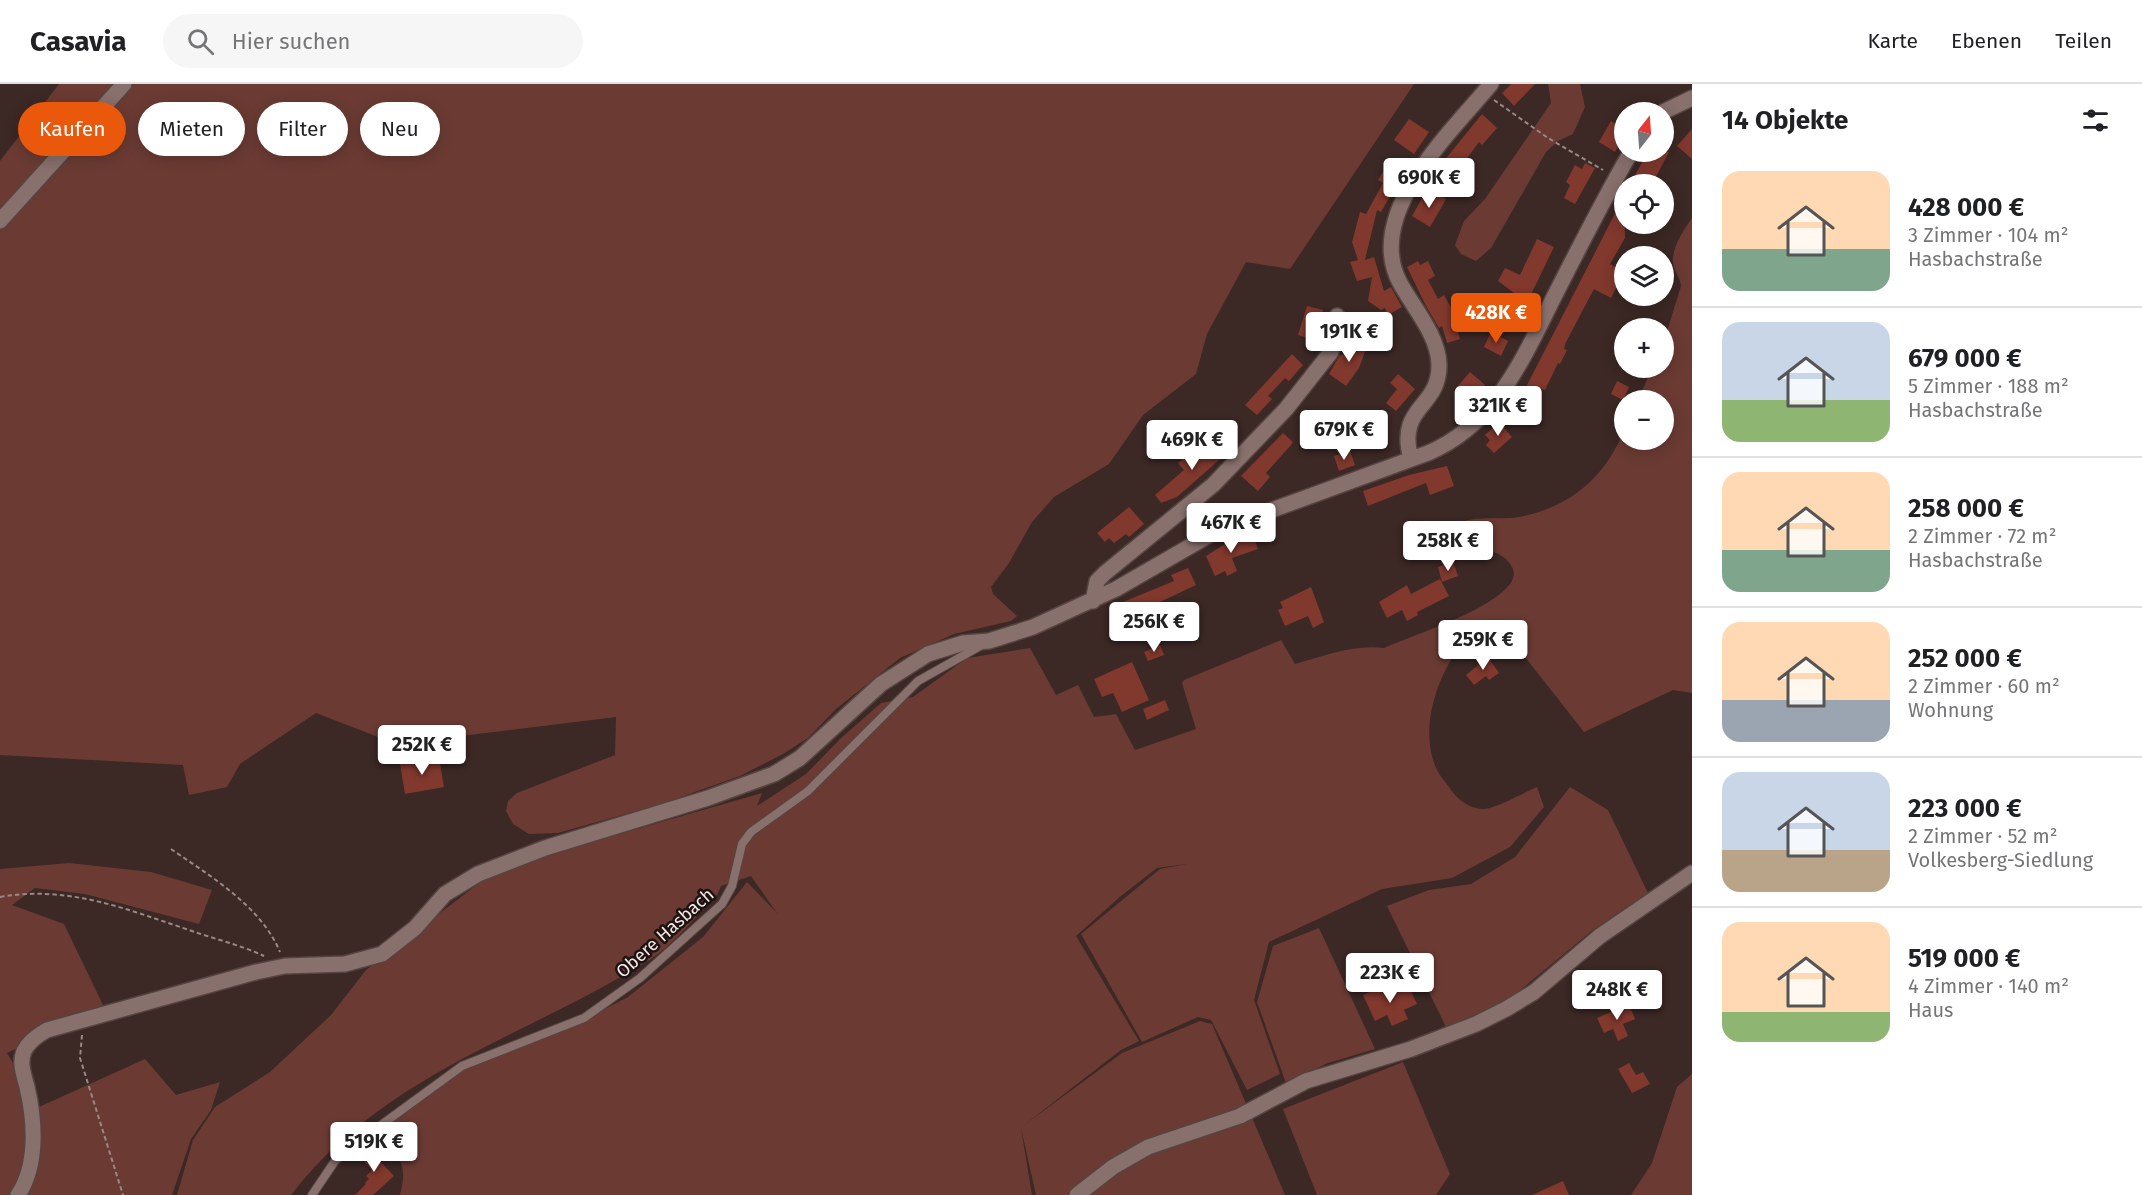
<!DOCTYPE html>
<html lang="de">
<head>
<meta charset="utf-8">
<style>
  body { margin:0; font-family:"Fira Sans",sans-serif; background:#f6f6f6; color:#202124; height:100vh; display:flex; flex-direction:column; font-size:22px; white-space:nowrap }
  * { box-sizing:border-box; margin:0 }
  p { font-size:20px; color:#757577 }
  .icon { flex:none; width:33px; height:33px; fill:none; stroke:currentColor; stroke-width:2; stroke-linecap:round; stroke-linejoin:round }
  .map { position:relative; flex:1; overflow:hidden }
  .drawer { display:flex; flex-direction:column; background:#fff; width:450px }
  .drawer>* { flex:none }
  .guide { position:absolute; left:18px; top:18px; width:570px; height:54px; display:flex; gap:12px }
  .needle { width:39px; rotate:17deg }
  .buttons { position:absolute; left:1614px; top:18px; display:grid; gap:12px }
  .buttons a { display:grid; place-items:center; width:60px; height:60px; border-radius:50%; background:#fff; box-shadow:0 3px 15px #0003; font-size:30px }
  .price { position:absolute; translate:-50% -51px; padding:0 14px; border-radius:6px; background:#fff; color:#222; font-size:20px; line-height:39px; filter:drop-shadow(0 2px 3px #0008) }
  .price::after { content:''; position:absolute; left:50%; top:36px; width:18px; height:14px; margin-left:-9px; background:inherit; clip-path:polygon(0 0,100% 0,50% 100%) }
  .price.current { background:#ea580c; color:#fff }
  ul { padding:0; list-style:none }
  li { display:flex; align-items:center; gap:18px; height:150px; padding:0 30px }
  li+li { border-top:2px solid #e0e0e0 }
  li span { display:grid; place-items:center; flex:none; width:168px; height:120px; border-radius:18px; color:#555 }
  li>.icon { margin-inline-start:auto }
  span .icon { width:72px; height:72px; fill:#fffc; stroke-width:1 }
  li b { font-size:26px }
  h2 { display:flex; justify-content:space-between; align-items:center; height:72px; padding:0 30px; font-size:26px }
  .tag { padding:0 21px; border-radius:27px; background:#fff; box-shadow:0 3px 15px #0003; font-size:21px; line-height:54px }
  .tag.current { background:#ea580c; color:#fff }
  header { display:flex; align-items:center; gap:36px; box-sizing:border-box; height:84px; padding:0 30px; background:#fff; border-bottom:2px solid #e0e0e0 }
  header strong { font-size:28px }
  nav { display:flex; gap:33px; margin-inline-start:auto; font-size:21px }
  .search { width:420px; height:54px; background:#f6f6f6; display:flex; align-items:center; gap:15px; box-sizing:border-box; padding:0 21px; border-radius:33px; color:#757577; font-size:22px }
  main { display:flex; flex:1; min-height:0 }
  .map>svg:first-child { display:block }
  .green { fill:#6b3b33 }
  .building { fill:#81382d }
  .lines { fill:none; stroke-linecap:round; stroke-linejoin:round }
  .lane-casing { stroke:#554441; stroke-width:10 }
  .street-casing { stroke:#554441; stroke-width:18 }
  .path { stroke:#998885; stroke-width:2; stroke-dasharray:4.5 3; stroke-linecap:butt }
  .lane { stroke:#88706c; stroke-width:8 }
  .street { stroke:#88706c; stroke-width:15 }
  .labels { text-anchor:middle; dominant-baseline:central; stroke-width:5; stroke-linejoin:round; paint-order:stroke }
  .street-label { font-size:18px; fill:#f5e7e4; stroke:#1d1312 }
</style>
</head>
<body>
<header>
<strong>Casavia</strong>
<div class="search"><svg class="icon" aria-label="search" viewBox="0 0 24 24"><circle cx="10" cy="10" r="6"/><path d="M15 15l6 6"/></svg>Hier suchen</div>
<nav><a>Karte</a><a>Ebenen</a><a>Teilen</a></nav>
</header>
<main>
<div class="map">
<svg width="1692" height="1111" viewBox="0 0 1692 1111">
  <rect width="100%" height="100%" fill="#3c2825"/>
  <path class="green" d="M59,0H1414L1290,185L1246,178L1207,250L1196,290L1143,331L1109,380L1054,413L1032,438L1009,479L991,503L993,510L1017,532L1011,537L954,550L900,574L836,625L808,654L783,670L740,692L661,720L558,749L529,750L513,740L506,727L508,717L517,709L615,671L616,633L396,660L316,629L240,680L227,703L189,711L183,681L0,671V77Z
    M1548,0H1580L1585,23L1573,50L1558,57L1546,68L1491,164L1476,177L1461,170L1455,161L1464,137L1485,115L1551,19Z
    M1692,134V609L1673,606L1584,648L1525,573L1503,564L1457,567C1435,597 1420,648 1436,684C1439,691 1445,697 1449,703C1456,714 1467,724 1482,725C1493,726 1525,708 1537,703L1544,723L1510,763L1452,794L1382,805L1269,858L1254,916L1280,990L1247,1006L1211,936L1198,933L1142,958L1081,850L1160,785L1186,780L1157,784L1121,812L1076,852L1139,957L1121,966L1023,1042L1122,969L1200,937L1212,940L1285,1111H1036L1021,1044L1032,1111H400C408,1080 400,1076 383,1051L385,1044L459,986L564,946L628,913L703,853L747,798L777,829L751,792L721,802L717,811C697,831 674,860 651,875C526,953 385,989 291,1111H177L193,1056L215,1023L270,988L331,931L366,886L487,793L571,764L762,709L757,722L806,690L840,655L881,619L913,613L967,574L1030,564L1056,611L1078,601L1094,633L1116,630L1135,666L1196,645L1182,599L1184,596L1281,556L1295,580C1324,572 1353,560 1384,564C1418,549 1488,528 1510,500C1514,495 1515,488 1512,483C1498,457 1467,471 1445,467C1432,464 1422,455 1418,444L1421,438C1430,434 1437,442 1447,441C1456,440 1465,436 1474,435C1490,433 1509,436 1524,432C1573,421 1605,392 1624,347V356H1664V316H1638L1652,284H1664V257L1681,202C1680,193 1674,187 1673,179C1671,165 1684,145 1692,134Z
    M1570,703L1608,726L1648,809L1594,845L1507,917L1446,943L1387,822L1429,806L1471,800L1515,773Z
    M69,779L151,788L212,806L199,840L85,810L35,804L12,821L64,840L103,921L7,969L39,1023L145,975L176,1011L220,998L211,1026L191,1055L172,1111H0V785Z
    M1319,844L1375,965L1328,979L1286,999L1257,918L1273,862Z
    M1403,978L1450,1090L1436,1111H1317L1283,1025Z
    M1692,990V1111H1631L1652,1079L1677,1003Z"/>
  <path class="building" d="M1511,0H1535L1514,22L1502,9Z
    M1482,30L1497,44L1482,61L1479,58L1465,77L1467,79L1461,87L1465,90L1458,99L1439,83Z
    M1409,35L1429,48L1414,70L1394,56Z
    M1611,37L1623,45L1620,50L1622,56L1615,68L1599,58Z
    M1692,45V75L1677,62Z
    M1648,68H1669L1652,100H1630Z
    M1389,78L1405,87L1381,128L1377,126L1365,176L1374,173L1384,207L1391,203L1402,223L1388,231L1385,224L1381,226L1368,217L1372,193L1357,197L1350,178L1358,176L1352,158L1360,128L1366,130L1383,99L1378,96Z
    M1585,79L1595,84L1575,120L1564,114L1570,101L1566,98L1575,81L1582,85Z
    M1435,108L1446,115L1430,143L1412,132L1425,109L1432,113Z
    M1624,112L1625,154L1610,180L1624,188L1611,214L1594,205L1566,258L1564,265L1567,266L1560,280L1558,279L1545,306L1539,304L1536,310L1525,305Z
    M1537,155L1554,163L1526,221L1536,226L1530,237L1520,232L1518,236L1504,229L1514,209L1498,197L1505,184L1520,191Z
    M1418,177L1420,181L1428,177L1435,192L1428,196L1438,215L1444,211L1456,232L1453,231L1460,255L1447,259L1442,242L1439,244L1426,222L1407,183Z
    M1307,222L1323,226L1320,234L1326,236L1324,250L1319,249L1317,257L1298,251Z
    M1491,248L1508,257L1501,272L1484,263Z
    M1353,256L1365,260V268L1359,284L1346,302L1329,290L1340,271H1343L1347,262L1350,263Z
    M1292,270L1303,281L1289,297L1285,294L1268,312L1272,315L1257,331L1245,321Z
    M1470,288L1485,301L1470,317L1456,304Z
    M1398,290L1415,305L1396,327L1386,319L1397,305L1390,299Z
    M1617,297L1629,303L1623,316L1611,310Z
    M1499,338L1512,353L1494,369L1486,361L1490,356L1485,351Z
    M1283,349L1293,358L1291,361L1266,389L1270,393L1258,407L1241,392Z
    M1215,356L1227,369L1177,413L1161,419L1155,411L1184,386L1178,379L1190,369L1195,375Z
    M1350,367L1355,381L1339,387L1334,372Z
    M1447,382L1454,402L1430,411L1426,399L1368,422L1363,407L1409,391Z
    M1129,423L1144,440L1129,453L1126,450L1114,459L1109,454L1105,458L1097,449Z
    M1252,449L1258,465L1232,474L1237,487L1227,492L1225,487L1215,492L1206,472L1225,460L1224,458Z
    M1453,478L1458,492L1442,498L1438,483Z
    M1188,484L1196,501L1158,519L1164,534L1145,542L1139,527L1128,531L1123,518L1174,497L1171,491Z
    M1440,495L1449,512L1417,528L1418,531L1407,537L1402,526L1387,534L1379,518L1407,501L1411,510Z
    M1311,503L1324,538L1313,544L1308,532L1285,542L1278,526L1283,524L1280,518Z
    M1160,561L1164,571L1148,577L1144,568Z
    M1483,566L1499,589L1489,596L1486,592L1474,601L1466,591L1482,578Z
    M1132,578L1149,616L1122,628L1113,609L1102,613L1094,595Z
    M1165,616L1169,626L1147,636L1143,625Z
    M439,673L444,703L405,710L400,680Z
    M1384,901L1389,912L1409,903L1417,920L1404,926L1408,935L1392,942L1387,931L1375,937L1363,911Z
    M1629,920L1635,935L1623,940L1628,952L1618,957L1613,945L1604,949L1597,934Z
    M1629,979L1636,991L1643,988L1650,1000L1632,1009L1618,985Z
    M370,1061L380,1072L377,1074L394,1092L373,1111H355L366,1100L365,1099L369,1095L366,1092L372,1086L359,1072Z
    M1563,1097L1569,1111H1532Z"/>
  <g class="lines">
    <g class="lane-casing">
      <path id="lane" d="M312,1111L335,1077L351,1063L462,982L584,934L640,894L722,820L732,802L742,760L751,748L808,707L918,597L982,561"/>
    </g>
    <g class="street-casing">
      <path id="street" d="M1663,28L1692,14
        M0,137L124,0
        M1411,375C1396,321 1440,325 1439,280C1438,251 1413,223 1400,199C1363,130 1451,48 1491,0
        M1093,517L1097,497L1105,489L1213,401L1286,325L1331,268L1337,232
        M18,1111C38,1081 35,1037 27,1003C24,991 19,979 24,967C29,957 38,951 47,946L256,888L285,882L345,880L382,870L415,844L445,810L478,790L545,764L708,714L774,690L800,674L881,600L928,570L963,559L989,557L1033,543L1116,505L1220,445L1428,369C1497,340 1524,272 1556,209C1580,162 1604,114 1631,68
        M1077,1111L1113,1083L1148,1063L1240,1032L1306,997L1411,965L1476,940L1506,925L1534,908L1600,852L1692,789"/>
    </g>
    <path class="path" d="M1494,16L1548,54L1603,86
      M171,765C210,792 261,822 280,868
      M0,813C68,801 126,825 189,846C214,855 241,861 264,872
      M82,951L80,974L123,1111"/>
    <use href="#lane" class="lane"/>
    <use href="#street" class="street"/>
  </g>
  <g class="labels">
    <g class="street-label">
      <text transform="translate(665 849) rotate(-42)">Obere Hasbach</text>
    </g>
  </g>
</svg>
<div class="buttons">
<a><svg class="needle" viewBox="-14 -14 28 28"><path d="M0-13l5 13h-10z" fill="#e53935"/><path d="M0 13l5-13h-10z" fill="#757577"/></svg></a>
<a><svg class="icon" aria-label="locate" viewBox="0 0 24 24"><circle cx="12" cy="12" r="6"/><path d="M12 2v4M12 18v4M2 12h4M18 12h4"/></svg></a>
<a><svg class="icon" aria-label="layers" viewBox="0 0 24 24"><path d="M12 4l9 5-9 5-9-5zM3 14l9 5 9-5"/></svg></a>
<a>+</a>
<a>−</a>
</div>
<b class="price" style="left:1429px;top:125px">690K €</b>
<b class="price current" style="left:1496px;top:260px">428K €</b>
<b class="price" style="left:1349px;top:279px">191K €</b>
<b class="price" style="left:1498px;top:353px">321K €</b>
<b class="price" style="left:1344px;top:377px">679K €</b>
<b class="price" style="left:1192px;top:387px">469K €</b>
<b class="price" style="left:1231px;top:470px">467K €</b>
<b class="price" style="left:1448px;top:488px">258K €</b>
<b class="price" style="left:1154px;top:569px">256K €</b>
<b class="price" style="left:1483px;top:587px">259K €</b>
<b class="price" style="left:422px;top:692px">252K €</b>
<b class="price" style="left:1390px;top:920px">223K €</b>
<b class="price" style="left:1617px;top:937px">248K €</b>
<b class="price" style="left:374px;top:1089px">519K €</b>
<div class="guide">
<a class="tag current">Kaufen</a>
<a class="tag">Mieten</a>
<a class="tag">Filter</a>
<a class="tag">Neu</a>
</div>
</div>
<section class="drawer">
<h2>14 Objekte<svg class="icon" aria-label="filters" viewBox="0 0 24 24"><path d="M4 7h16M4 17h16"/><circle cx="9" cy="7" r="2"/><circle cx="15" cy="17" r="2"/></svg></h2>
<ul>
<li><span style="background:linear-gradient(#ffd9b3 65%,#7fa58c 0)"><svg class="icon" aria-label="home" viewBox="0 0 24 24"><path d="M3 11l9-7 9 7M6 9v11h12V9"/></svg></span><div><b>428 000 €</b><p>3 Zimmer · 104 m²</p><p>Hasbachstraße</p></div></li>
<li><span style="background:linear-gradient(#c9d6e8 65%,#8fb573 0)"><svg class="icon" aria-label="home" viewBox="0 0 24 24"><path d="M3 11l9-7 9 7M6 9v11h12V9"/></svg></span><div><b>679 000 €</b><p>5 Zimmer · 188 m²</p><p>Hasbachstraße</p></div></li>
<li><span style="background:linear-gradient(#ffd9b3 65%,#7fa58c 0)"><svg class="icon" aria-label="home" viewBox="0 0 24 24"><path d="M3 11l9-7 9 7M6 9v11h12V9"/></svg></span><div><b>258 000 €</b><p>2 Zimmer · 72 m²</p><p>Hasbachstraße</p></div></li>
<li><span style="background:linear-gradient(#ffd9b3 65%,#9aa5b1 0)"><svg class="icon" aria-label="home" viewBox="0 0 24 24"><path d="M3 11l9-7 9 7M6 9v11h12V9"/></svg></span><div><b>252 000 €</b><p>2 Zimmer · 60 m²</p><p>Wohnung</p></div></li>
<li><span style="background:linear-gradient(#c9d6e8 65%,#b9a48a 0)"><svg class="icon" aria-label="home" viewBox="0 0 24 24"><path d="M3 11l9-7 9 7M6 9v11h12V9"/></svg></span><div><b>223 000 €</b><p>2 Zimmer · 52 m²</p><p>Volkesberg-Siedlung</p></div></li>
<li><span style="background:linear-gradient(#ffd9b3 75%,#8fb573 0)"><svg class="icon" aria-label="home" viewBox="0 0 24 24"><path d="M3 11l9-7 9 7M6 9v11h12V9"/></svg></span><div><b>519 000 €</b><p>4 Zimmer · 140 m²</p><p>Haus</p></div></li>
</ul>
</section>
</main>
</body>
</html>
